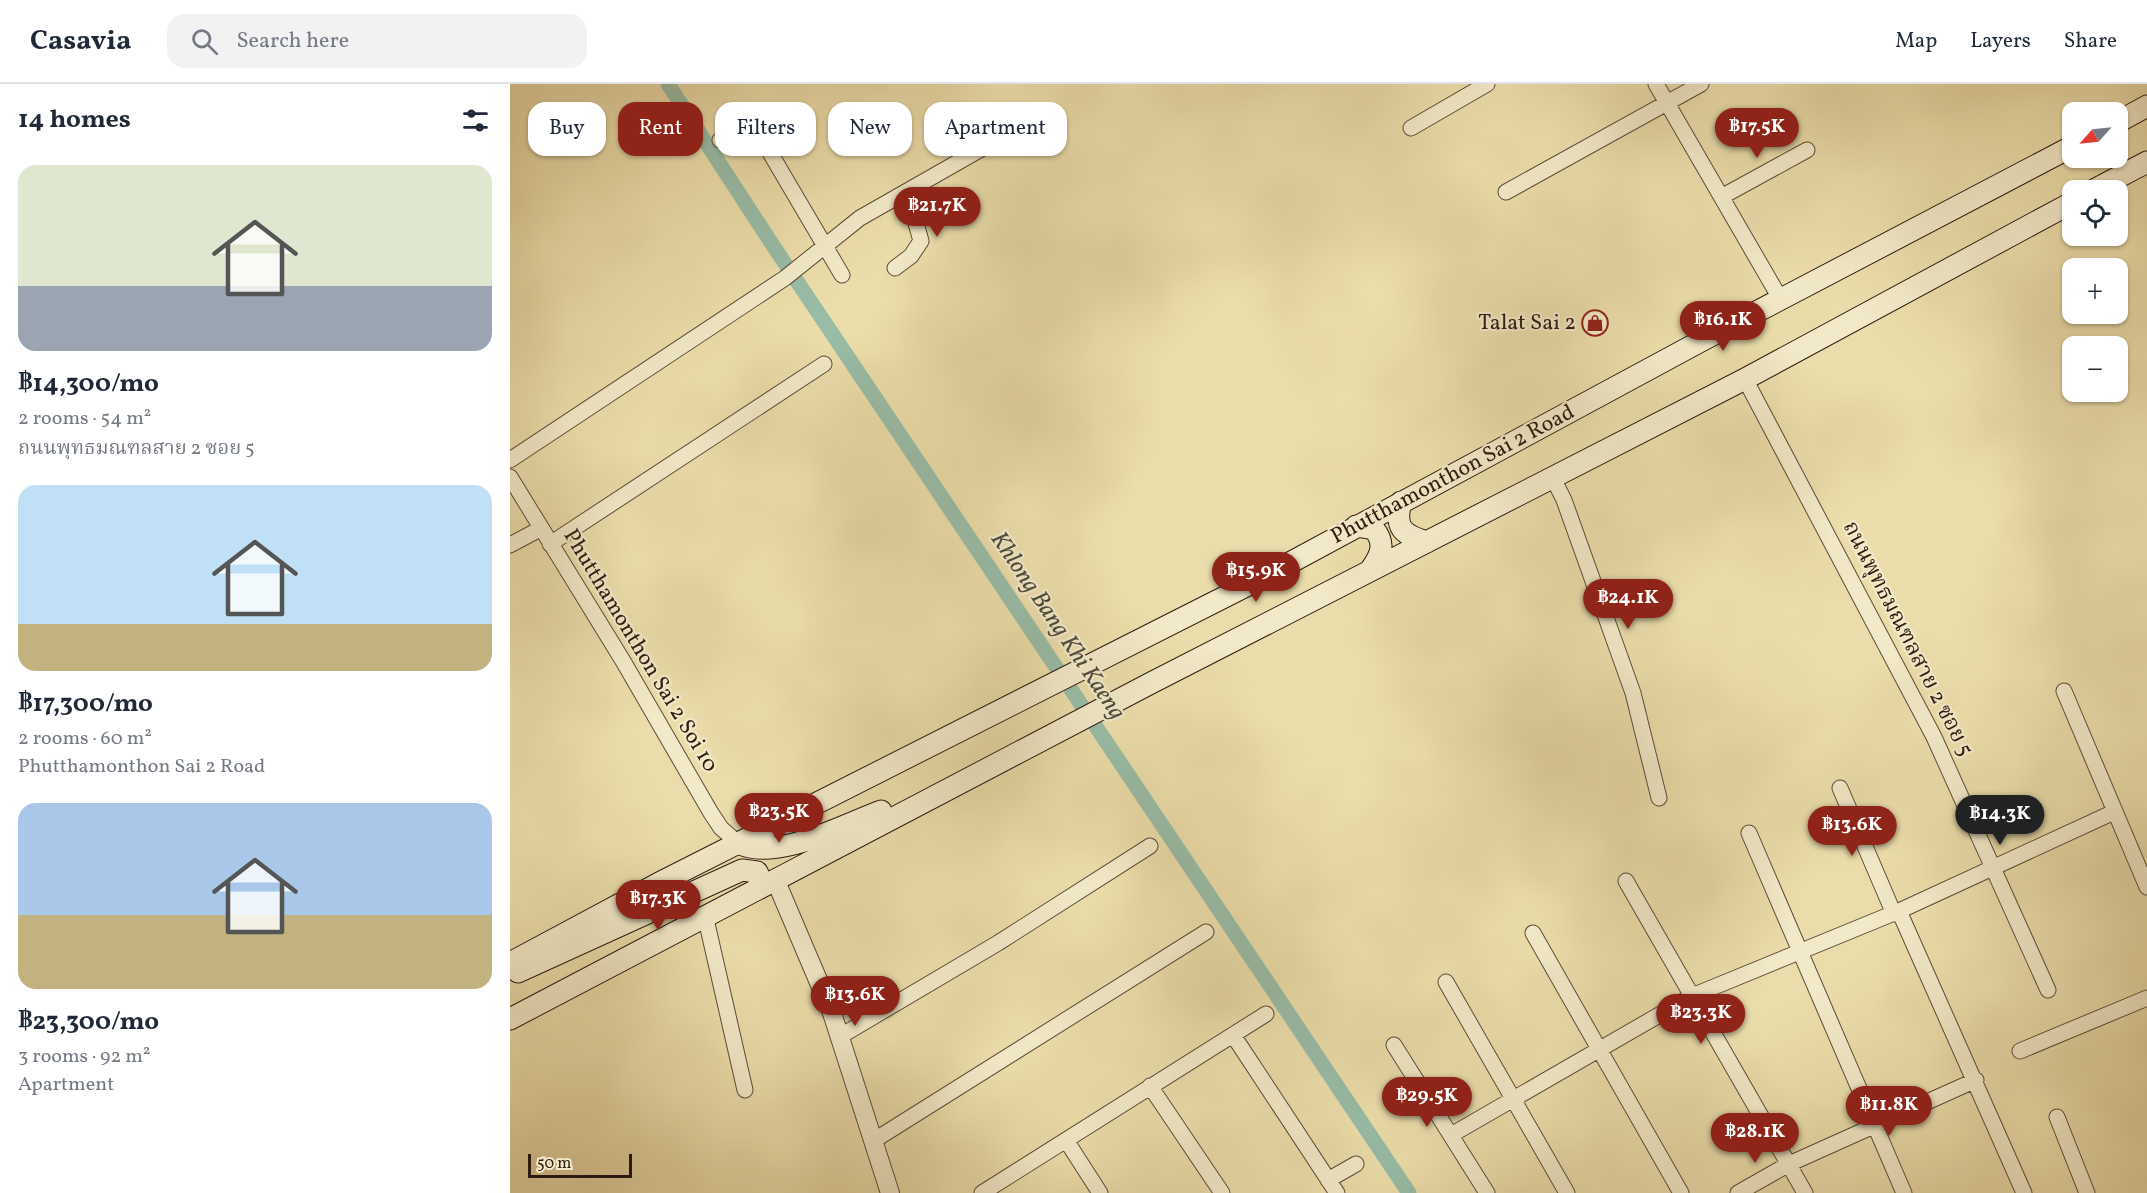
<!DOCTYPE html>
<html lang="en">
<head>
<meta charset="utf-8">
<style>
  body { margin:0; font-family:Vollkorn,"Noto Serif Thai",serif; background:#f2f2f3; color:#1f2937; height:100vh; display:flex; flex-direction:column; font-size:22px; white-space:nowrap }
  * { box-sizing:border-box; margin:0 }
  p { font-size:20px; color:#747a83 }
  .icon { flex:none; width:33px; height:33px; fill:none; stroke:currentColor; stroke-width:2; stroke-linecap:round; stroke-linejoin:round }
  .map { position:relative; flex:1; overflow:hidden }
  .panel { display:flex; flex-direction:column; background:#fff; width:510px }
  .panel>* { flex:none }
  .banner { position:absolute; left:18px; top:18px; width:570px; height:54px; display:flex; gap:12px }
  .needle { width:39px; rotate:243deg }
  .buttons { position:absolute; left:1552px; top:18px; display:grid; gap:12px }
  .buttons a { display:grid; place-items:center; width:66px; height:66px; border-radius:12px; background:#fff; box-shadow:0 2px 4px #0004; font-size:30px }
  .scale { position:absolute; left:18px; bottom:15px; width:104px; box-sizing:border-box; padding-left:6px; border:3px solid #2d1b10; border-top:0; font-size:16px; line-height:21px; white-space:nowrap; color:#2d1b10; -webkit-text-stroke:4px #f2e9c8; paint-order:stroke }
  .price { position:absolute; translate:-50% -51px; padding:0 14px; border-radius:21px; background:#8f2418; color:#fff; font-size:20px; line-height:39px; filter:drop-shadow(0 2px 3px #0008) }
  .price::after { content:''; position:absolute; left:50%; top:36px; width:18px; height:14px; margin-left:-9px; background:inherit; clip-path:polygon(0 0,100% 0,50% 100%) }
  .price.active { background:#222; color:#fff }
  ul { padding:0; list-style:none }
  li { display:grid; align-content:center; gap:12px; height:318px; padding:0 18px }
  li span { display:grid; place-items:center; height:186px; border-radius:18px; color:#555 }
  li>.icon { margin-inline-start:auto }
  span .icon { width:108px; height:108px; fill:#fffc; stroke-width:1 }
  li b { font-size:26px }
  h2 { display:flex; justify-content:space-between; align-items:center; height:72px; padding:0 18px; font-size:26px }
  .chip { padding:0 21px; border-radius:18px; background:#fff; box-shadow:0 2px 4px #0004; font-size:21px; line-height:54px }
  .chip.active { background:#8f2418; color:#fff }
  header { display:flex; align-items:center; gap:36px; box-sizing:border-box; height:84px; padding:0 30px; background:#fff; border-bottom:2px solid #e0e1e3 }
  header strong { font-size:28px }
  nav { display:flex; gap:33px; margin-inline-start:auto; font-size:21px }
  .search { width:420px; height:54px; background:#f2f2f3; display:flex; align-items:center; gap:15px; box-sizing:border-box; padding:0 21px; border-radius:18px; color:#747a83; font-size:22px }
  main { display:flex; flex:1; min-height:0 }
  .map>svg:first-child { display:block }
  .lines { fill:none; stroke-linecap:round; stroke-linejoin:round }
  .canal { stroke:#99bca6; stroke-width:15 }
  .minor-casing { stroke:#5c4c37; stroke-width:17 }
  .tertiary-casing { stroke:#5c4c37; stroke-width:20 }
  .secondary-casing { stroke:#2d1b10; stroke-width:23 }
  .minor { stroke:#f2e9c8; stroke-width:15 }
  .tertiary { stroke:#f2e9c8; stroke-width:18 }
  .secondary { stroke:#f2e9c8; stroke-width:21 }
  .labels { text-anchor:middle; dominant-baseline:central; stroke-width:4.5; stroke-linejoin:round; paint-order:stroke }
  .poi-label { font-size:22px; fill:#2d1b10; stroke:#f2e9c8; text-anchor:end }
  .street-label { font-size:22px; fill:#2d1b10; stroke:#f2e9c8 }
  .water-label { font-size:24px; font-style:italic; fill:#4d4b3d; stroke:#f2e9c8 }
</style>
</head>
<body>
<header>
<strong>Casavia</strong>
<div class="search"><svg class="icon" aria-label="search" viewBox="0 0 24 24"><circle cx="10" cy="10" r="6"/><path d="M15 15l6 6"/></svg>Search here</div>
<nav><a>Map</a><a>Layers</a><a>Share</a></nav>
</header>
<main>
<section class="panel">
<h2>14 homes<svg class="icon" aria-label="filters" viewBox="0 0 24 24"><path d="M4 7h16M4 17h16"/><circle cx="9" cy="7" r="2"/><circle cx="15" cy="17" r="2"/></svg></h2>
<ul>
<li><span style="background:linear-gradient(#dfe7d0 65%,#9aa5b1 0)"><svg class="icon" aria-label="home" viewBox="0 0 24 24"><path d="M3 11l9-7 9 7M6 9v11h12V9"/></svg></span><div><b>฿14,300/mo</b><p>2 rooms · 54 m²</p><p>ถนนพุทธมณฑลสาย 2 ซอย 5</p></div></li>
<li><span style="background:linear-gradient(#bfe0f5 75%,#c2b280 0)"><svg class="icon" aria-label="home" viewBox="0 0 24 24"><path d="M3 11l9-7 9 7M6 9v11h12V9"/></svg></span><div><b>฿17,300/mo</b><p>2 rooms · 60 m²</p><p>Phutthamonthon Sai 2 Road</p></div></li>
<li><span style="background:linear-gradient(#a9c7e8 60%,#c2b280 0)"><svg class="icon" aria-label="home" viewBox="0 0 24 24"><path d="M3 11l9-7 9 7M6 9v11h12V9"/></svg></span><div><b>฿23,300/mo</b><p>3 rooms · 92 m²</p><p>Apartment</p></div></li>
</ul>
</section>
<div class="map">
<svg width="1637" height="1109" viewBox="0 0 1637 1109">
  <rect width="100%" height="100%" fill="#ebddab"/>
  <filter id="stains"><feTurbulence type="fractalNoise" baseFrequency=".00333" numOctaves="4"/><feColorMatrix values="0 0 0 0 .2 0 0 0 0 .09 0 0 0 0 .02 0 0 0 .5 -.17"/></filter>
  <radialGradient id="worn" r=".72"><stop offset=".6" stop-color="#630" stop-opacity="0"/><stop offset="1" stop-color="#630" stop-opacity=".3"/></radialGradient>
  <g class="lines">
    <path class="canal" d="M158,0L262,160L899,1109"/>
    <g class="minor-casing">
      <path id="minor" d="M1146,0L1271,216
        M901,44L977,0
        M210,56L239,51L255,60L332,191
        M996,108L1191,0
        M1213,112L1297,66
        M385,184L401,172L411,157L404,132L391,112
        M1235,295L1424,653L1538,906
        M0,376L275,194L350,134L485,57
        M0,393L113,577L201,729L211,744L228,759
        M1043,394L1054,416L1123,609L1149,714
        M40,460L314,280
        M0,461L30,445
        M1554,607L1637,803
        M1330,704L1384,830
        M1239,749L1394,1109
        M1116,797L1295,1109
        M1389,827L1514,1109
        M195,831L235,1006
        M1023,849L1171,1109
        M936,898L1057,1109
        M723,951L827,1109
        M329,953L488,859L640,762
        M884,961L977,1109
        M1510,967L1637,914
        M640,1002L712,1109
        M1547,1033L1577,1109
        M941,1051L1182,912L1389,827L1604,728
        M556,1056L590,1109
        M363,1057L696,848
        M818,1096L846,1080
        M472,1109L756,930
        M1228,1109L1279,1080L1466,996"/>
    </g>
    <g class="tertiary-casing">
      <path id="tertiary" d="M265,795L322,929L380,1109"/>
    </g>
    <g class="secondary-casing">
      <path id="secondary" d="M1608,38L1637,22
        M1584,106L1637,78
        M891,418C884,444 893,451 917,458
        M846,442L864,445C876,460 871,471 861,485
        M228,759C266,778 333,741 371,727
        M0,879L155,796L750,495L1191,257L1563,62
        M8,888L232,786L247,788L253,800
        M0,935L641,599L1235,295L1563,118"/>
    </g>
    <use href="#minor" class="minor"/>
    <use href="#tertiary" class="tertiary"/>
    <use href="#secondary" class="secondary"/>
  </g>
  <defs>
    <g id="shop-ring" transform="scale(1.35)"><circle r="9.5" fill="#f2e9c8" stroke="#8f2418" stroke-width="1.5"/><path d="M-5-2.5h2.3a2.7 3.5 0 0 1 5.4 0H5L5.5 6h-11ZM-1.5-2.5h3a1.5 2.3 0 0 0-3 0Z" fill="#8f2418"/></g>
  </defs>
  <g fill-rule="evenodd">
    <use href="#shop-ring" x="1085" y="239"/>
  </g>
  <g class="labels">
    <g class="poi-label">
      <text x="1066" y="239">Talat Sai 2</text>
    </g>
    <g class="street-label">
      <text transform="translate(943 391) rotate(-28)">Phutthamonthon Sai 2 Road</text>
      <text transform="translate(1397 555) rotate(63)">ถนนพุทธมณฑลสาย 2 ซอย 5</text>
      <text transform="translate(130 567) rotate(59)">Phutthamonthon Sai 2 Soi 10</text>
    </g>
    <g class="water-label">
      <text transform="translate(547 542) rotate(56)">Khlong Bang Khi Kaeng</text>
    </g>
  </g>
  <rect width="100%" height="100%" filter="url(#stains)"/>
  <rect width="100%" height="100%" fill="url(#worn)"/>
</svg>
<div class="buttons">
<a><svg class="needle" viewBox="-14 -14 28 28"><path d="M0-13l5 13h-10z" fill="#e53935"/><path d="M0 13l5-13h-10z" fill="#747a83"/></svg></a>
<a><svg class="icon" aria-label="locate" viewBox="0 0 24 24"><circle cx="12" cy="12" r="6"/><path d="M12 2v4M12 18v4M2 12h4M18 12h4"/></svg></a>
<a>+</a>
<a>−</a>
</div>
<div class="scale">50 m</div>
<b class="price" style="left:1247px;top:75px">฿17.5K</b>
<b class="price" style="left:427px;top:154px">฿21.7K</b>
<b class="price" style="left:1213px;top:268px">฿16.1K</b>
<b class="price" style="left:746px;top:519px">฿15.9K</b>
<b class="price" style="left:1118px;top:546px">฿24.1K</b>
<b class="price" style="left:269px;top:760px">฿23.5K</b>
<b class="price active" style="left:1490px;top:762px">฿14.3K</b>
<b class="price" style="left:1342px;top:773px">฿13.6K</b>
<b class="price" style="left:148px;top:847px">฿17.3K</b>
<b class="price" style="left:345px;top:943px">฿13.6K</b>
<b class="price" style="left:1191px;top:961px">฿23.3K</b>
<b class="price" style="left:917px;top:1044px">฿29.5K</b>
<b class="price" style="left:1379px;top:1053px">฿11.8K</b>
<b class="price" style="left:1245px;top:1080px">฿28.1K</b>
<div class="banner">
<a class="chip">Buy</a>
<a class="chip active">Rent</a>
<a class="chip">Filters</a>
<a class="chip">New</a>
<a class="chip">Apartment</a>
</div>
</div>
</main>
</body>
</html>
